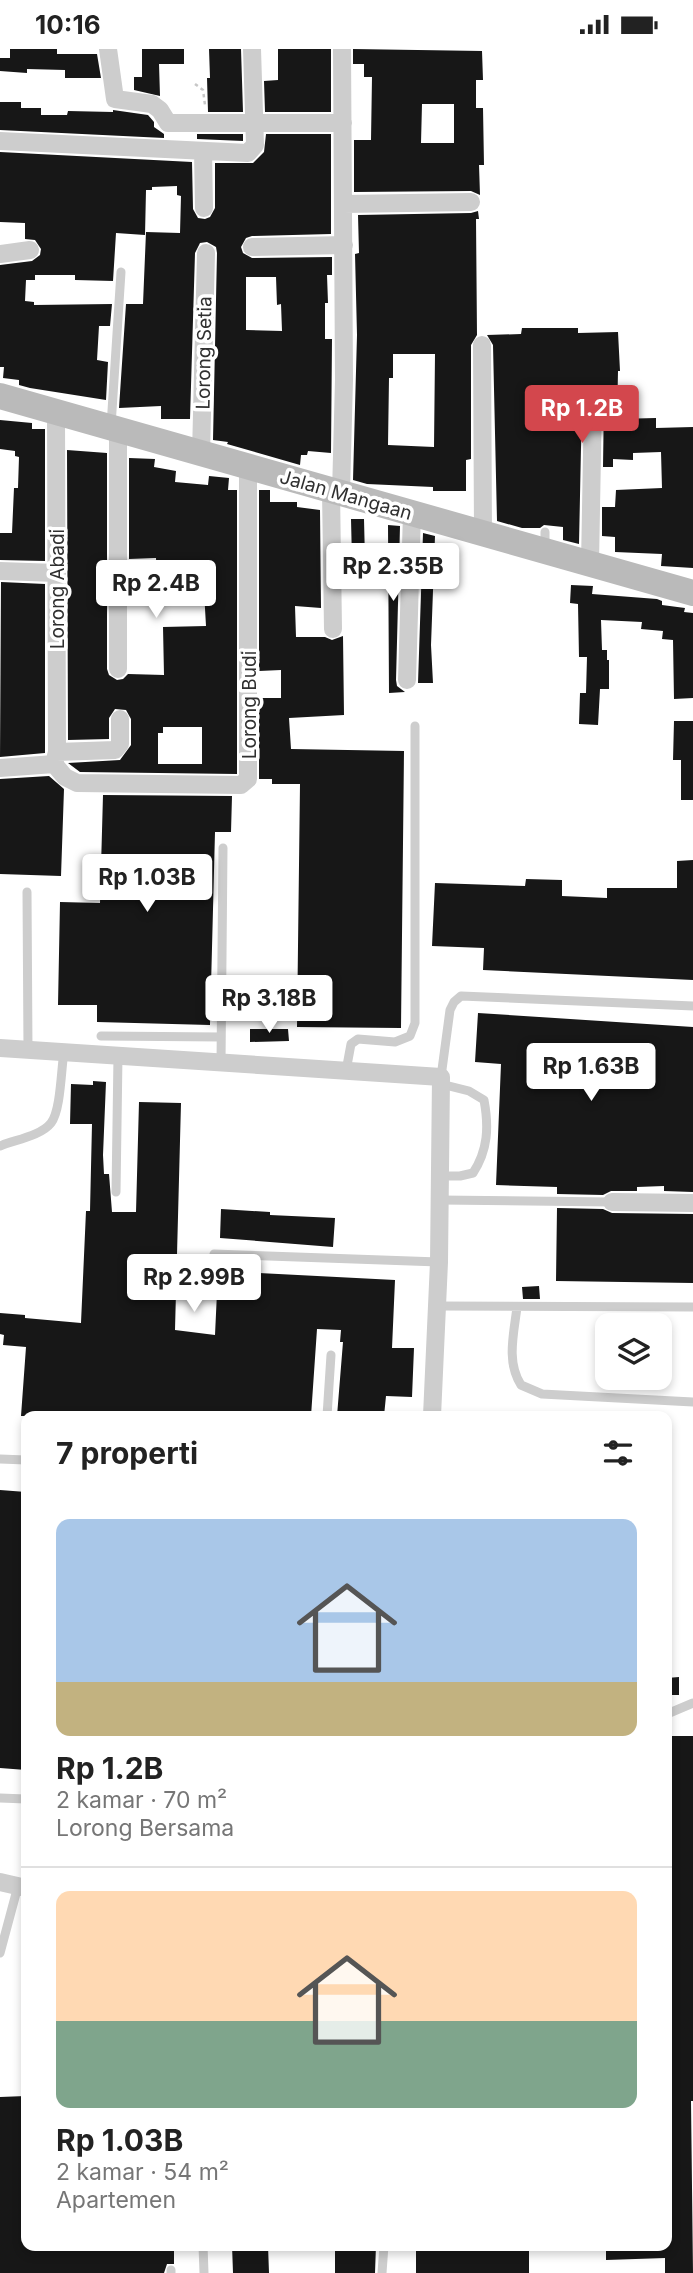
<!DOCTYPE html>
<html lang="id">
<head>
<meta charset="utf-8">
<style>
  body { margin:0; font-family:Inter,sans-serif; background:#f2f2f2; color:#222; height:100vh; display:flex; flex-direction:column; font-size:26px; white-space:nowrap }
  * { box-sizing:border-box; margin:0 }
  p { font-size:23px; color:#767676 }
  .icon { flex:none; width:38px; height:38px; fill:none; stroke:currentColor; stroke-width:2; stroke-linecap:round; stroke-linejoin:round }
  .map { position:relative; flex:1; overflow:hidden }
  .panel { position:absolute; left:21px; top:1362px; width:651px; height:840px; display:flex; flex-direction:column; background:#fff; border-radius:14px; box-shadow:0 4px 10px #0003 }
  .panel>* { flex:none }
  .tools { position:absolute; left:595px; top:1264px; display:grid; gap:14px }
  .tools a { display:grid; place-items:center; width:77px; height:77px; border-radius:14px; background:#fff; box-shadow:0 4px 10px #0003; font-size:35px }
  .price { position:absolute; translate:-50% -60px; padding:0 16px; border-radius:7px; background:#fff; color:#222; font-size:23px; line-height:46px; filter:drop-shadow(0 2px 4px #0008) }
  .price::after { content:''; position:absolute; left:50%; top:42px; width:21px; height:16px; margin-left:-10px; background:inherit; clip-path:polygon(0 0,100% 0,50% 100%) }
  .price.active { background:#d3474d; color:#fff }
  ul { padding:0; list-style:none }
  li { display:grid; align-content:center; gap:14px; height:371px; padding:0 35px }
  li+li { border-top:2px solid #e0e0e0 }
  li span { display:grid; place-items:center; height:217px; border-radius:14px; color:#555 }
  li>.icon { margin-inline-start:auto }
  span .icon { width:126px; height:126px; fill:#fffc; stroke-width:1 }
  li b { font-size:30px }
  h2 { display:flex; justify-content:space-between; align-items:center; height:84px; padding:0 35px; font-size:30px }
  .status { display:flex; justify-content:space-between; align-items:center; height:49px; padding:0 35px; background:#fff; direction:ltr }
  .status svg { height:19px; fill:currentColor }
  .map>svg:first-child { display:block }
  .building { fill:#171717; fill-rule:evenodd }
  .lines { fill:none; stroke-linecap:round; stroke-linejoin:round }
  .path { stroke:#c7c7c7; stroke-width:2.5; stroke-dasharray:3.5 3.5; stroke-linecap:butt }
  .lane { stroke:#cdcdcd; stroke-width:9 }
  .street { stroke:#cdcdcd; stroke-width:18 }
  .secondary { stroke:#bababa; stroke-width:26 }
  .labels { text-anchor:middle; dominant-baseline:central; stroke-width:7; stroke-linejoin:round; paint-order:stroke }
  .street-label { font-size:19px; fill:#303030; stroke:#fff }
</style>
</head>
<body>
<div class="status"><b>10:16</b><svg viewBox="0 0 49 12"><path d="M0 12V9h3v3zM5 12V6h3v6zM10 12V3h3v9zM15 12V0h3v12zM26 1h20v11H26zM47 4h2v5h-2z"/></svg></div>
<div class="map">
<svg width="693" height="2224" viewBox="0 0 693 2224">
  <rect width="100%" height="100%" fill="#fff"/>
  <path class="building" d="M10,0H57V5H97L101,29H65V21L27,20V24L0,22V9H10Z
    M142,0H184V15H159L160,47L134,41V28H142Z
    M209,0H241L243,63H208L207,29H210Z
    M278,0H331V63H265L264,32L278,31Z
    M353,0L482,2L483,31H476V59H483L484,116H479L480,146L471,142L354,143V91H371L372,28H364V15H353ZM422,55H454V94H421Z
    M0,53H21V59H41V66H67L68,62L113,63V61L148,66L154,73V78L164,85V89L0,81Z
    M197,85H243V92L197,90Z
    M266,85H331V185L252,187L246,189L241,198L243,204L252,209L332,208V226H327L328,254H325V290H332L331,404L308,402L307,406H301L300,416L227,395L228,393L213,391L217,204L216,198L207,193L200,194L195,204L190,370H161V357L119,359L126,255H143L146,183L180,184L181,147L177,146V137L152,138V141H146L145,186L116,184L113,232L75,231V226H35V231H26L25,252L34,253V256L112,255L110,277H99L97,311L108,313L106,351L30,339L19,336V331L3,329L4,318H0V216L32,212L40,206L41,200L35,191L25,190V174L0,173V103L192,113L193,160L198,169L205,170L210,168L215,159V114H253L264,103ZM246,228H276L277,256L281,255L282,282L246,281Z
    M478,162L479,170H476L477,286L471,296V410L466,411V442H433V438L367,435L353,431L357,286L355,205L359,204L358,166L471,164ZM393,305H435L434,398L388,396L389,329H393Z
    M522,279H578V284L618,283L620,322H618L617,370L656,369V379L693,378V519L661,517L662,505L615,503V488L602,487V458H615L616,441L662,439L661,403L633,404V411L613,410V418H603L604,350L603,344L594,339L587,340L582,350L579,495L563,491V478L544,476L540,479H522L497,472L493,296L487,286L521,285Z
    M0,371L32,374V380H45V512L0,511V484H12L14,439H18L19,408L15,407V402L0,400Z
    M67,401L107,404V620L109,626L117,631L123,630L128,625L164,626L163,578L206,577L204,542H180V538L157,539L156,509L129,510V409L155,410L154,418L176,422L175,433L208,436L209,427L229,429L228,441H237V725L80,723L68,714L120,711L131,696V670L126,661L115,660L109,669V690L68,691ZM163,678H202V715H158V684H163Z
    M259,441H270V453H297V458L320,461L321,559L295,557L296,588H325L332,591L343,587L344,666L289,669L291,700L404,702L401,979L297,978L300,735H272V730H259V649H281V621L259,622Z
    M351,470H364L365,511H352Z
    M388,476L400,477L396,631L397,637L405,643L389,644Z
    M423,484L435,487L431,596L433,634H418Z
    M1,533L45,535V704L0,708Z
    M571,536L593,537L592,545L657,550L662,552V556L685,559L684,563L693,564V649L674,650L673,591L662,590L663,582L641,580L642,573L601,571L602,601H607V611H609V640H600L598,676L579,675L580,644H586L587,608H579L578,555L570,554Z
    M674,672H693V751H681V711H673Z
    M49,727L64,740L61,827L0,825V730Z
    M103,746L232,747L231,783H215L210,976L97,973V956H58L60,853L100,854Z
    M693,811V931L483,921L484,899L432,897L435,834L525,837L526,830L562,831V847L607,849V839H677V812Z
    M478,964L693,978V1143L664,1142V1137L637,1138V1142H611L603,1146L557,1145V1138L496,1136L501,1015L475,1013Z
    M250,980H288L289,992L250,993Z
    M93,1032L106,1033L103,1106L104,1125H109L112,1163H136L139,1053L181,1054L175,1281L215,1286L218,1222L395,1231L392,1299H414L412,1348L386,1347L384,1367H337L343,1293H340L341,1281L317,1280L311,1367H21L26,1298L3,1296L4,1286L0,1285V1264L25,1266V1269L81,1274L86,1162H90L92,1075H70L71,1035L93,1036Z
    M557,1159L603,1160L612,1164L693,1165V1234L556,1232Z
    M221,1160L270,1163V1166L335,1169L333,1198L220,1189Z
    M539,1237L540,1250H523L522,1238Z
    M0,1441L26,1443V1721L0,1719Z
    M679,1628V1646H667V1629Z
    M667,1687H693V2052H691L693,2224H665V2209L606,2211V2196H667Z
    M26,2047V2196H174V2215H167L164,2224H0V2048Z
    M232,2196H268L269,2224H233Z
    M335,2196H376L375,2224H335Z
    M416,2196H529V2224H416Z"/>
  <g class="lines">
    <path class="path" d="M195,35L203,41L205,56"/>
    <path class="lane" d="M111,377L121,223
      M545,483V500
      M27,843L28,1001
      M101,987L221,988
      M221,1014L223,799
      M346,1022L351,995L358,990L395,993L410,987L415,974V677
      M441,1028L450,961L454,953L461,947L693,957
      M0,1097C14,1091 41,1087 51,1074C61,1061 61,1020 64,1003
      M440,1127H460L473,1124C488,1101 489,1078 484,1051L469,1042L441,1035
      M116,1143L118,1007
      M440,1151L612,1153
      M214,1205L439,1213
      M437,1257L693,1258
      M517,1258C514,1284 506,1313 521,1336L542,1345L693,1353
      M327,1367L331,1306
      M0,1410L26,1411
      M667,1665L693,1654
      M0,1749L26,1750
      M0,1904L18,1837
      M203,2196L204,2224
      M171,2221V2224
      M382,2224L384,2196"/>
    <path class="street" d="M108,0L115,50L152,55L160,61L168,74H343
      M0,92L248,104L255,96L252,0
      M203,102L204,159
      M344,155L471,153
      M252,198L344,196
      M0,205L30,201
      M482,296L483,484
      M118,381V620
      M201,405L206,204
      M331,441L333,580
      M341,444L344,331L342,0
      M590,515L593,350
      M0,522L57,524
      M407,631L412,464
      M57,703L115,701L120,695V670
      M54,715L65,728L77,734L241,736L248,730V418
      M54,715L57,703L56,363
      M0,719L54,715
      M0,999L441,1028L439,1213L432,1367
      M612,1153L693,1154
      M0,1833L26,1839"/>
    <path class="secondary" d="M0,347L693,544"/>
  </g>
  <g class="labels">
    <g class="street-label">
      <text transform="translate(204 304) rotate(-89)">Lorong Setia</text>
      <text transform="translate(346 446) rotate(16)">Jalan Mangaan</text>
      <text transform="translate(57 540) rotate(-90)">Lorong Abadi</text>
      <text transform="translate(249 656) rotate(-90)">Lorong Budi</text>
    </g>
  </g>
</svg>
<div class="tools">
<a><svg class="icon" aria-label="layers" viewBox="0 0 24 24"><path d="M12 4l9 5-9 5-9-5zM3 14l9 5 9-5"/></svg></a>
</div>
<b class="price active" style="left:582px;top:396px">Rp 1.2B</b>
<b class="price" style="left:393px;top:554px">Rp 2.35B</b>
<b class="price" style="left:156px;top:571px">Rp 2.4B</b>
<b class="price" style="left:147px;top:865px">Rp 1.03B</b>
<b class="price" style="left:269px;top:986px">Rp 3.18B</b>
<b class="price" style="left:591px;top:1054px">Rp 1.63B</b>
<b class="price" style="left:194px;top:1265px">Rp 2.99B</b>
<section class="panel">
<h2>7 properti<svg class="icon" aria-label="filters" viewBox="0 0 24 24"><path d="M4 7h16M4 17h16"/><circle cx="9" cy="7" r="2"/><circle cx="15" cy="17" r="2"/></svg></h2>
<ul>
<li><span style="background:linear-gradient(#a9c7e8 75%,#c2b280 0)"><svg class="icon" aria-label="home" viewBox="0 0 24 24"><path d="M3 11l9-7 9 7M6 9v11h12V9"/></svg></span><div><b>Rp 1.2B</b><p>2 kamar · 70 m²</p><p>Lorong Bersama</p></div></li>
<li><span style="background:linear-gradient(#ffd9b3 60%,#7fa58c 0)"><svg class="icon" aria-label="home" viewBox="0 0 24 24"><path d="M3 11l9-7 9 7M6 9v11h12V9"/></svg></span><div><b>Rp 1.03B</b><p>2 kamar · 54 m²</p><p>Apartemen</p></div></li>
</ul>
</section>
</div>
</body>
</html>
